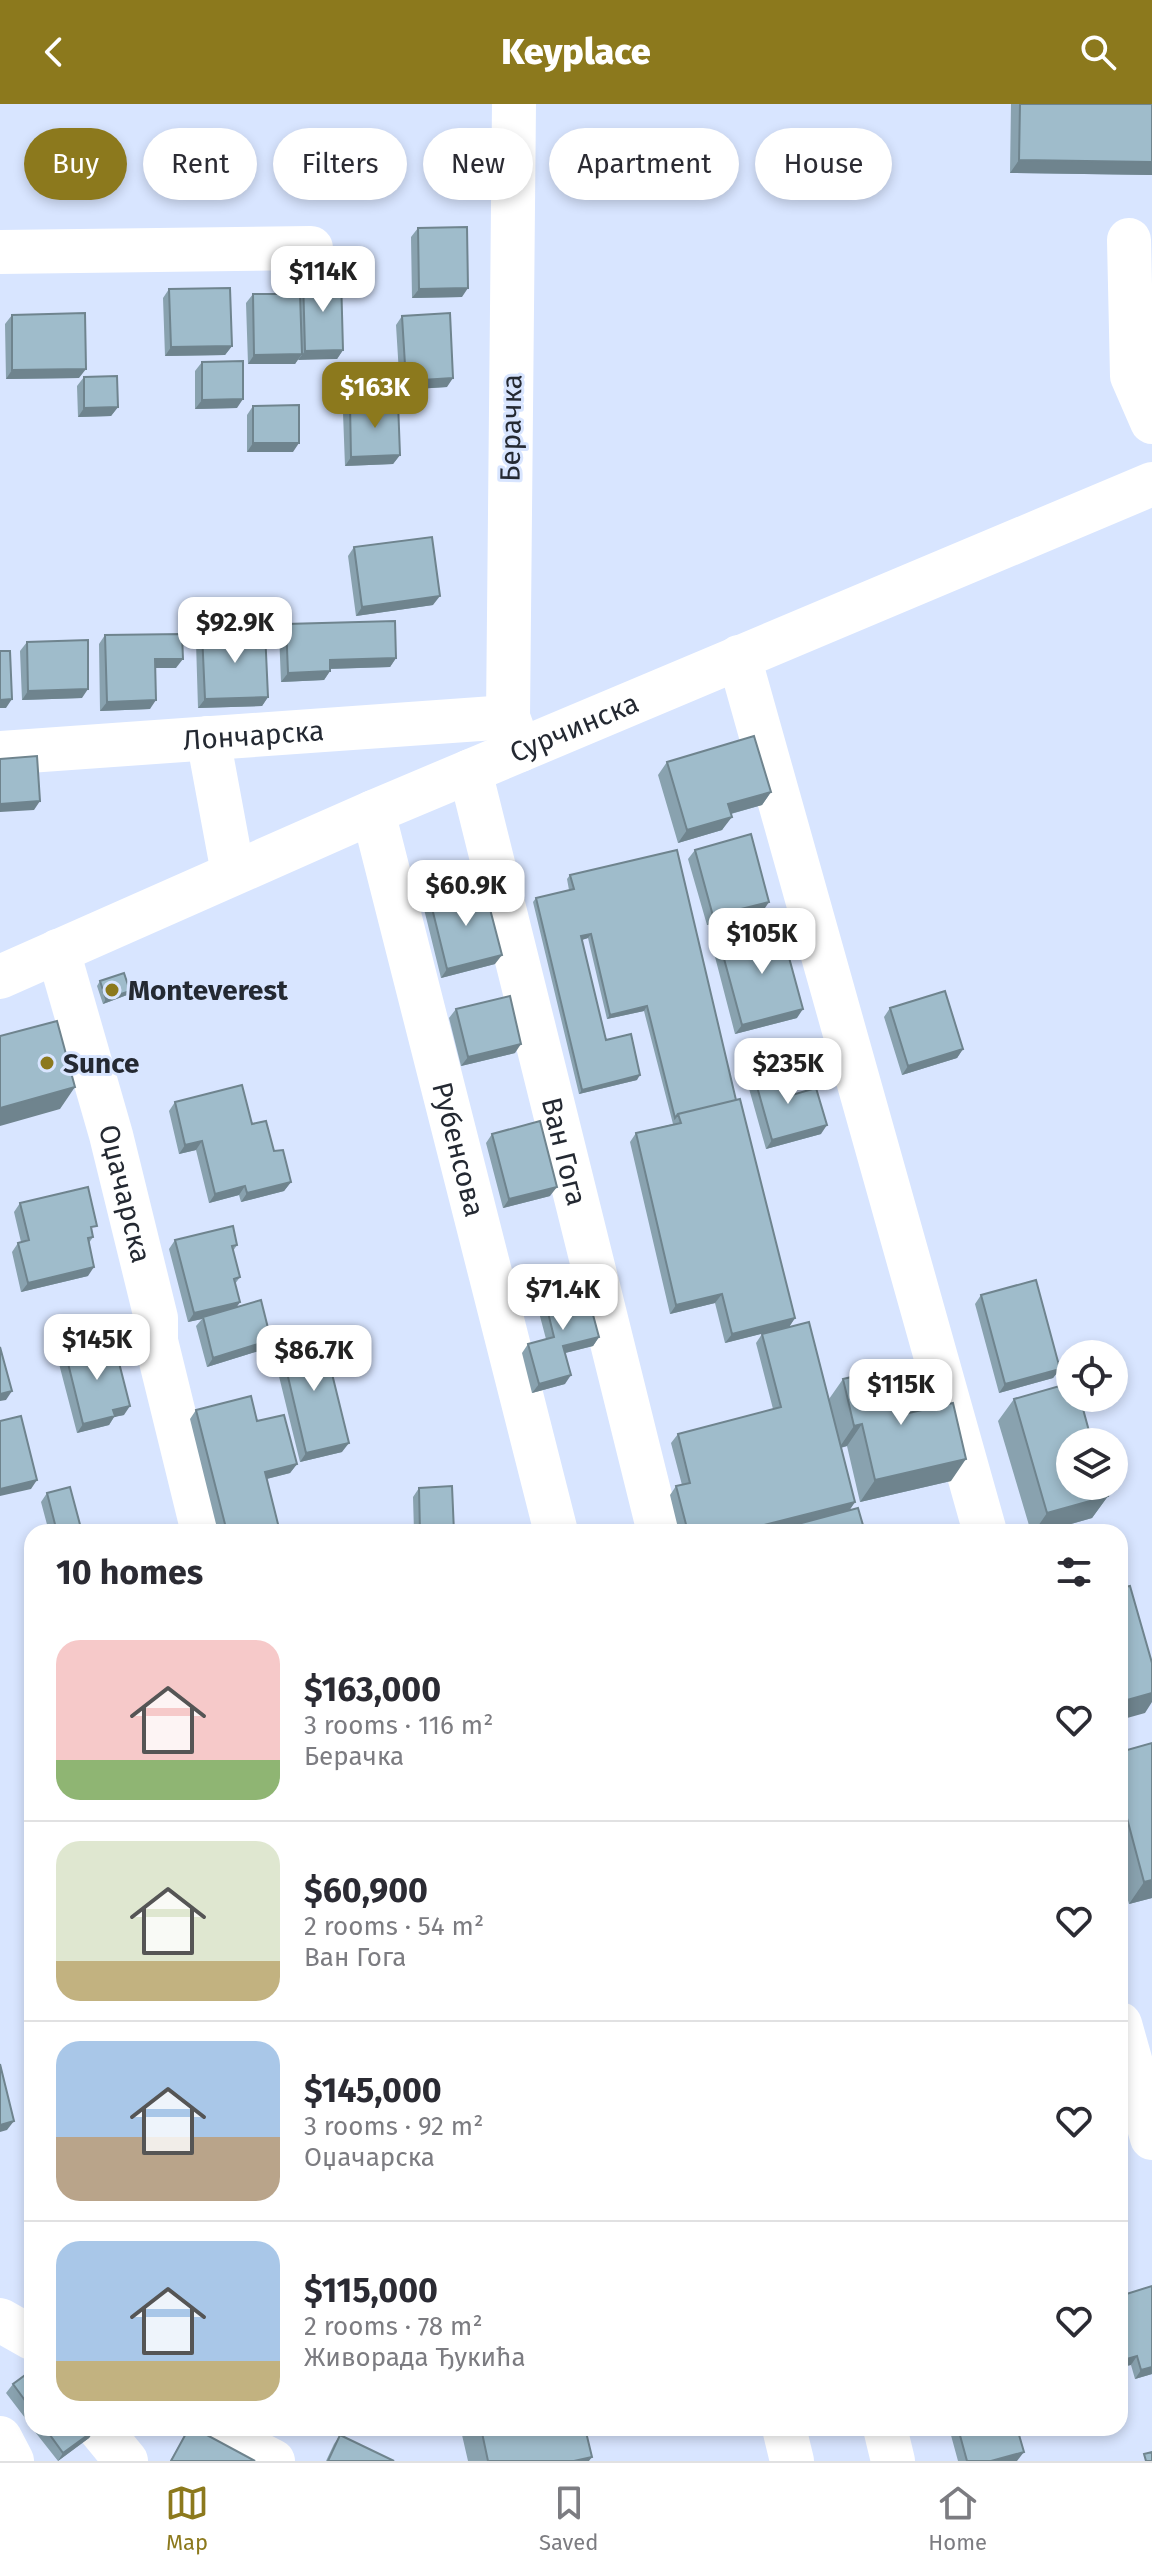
<!DOCTYPE html>
<html lang="en">
<head>
<meta charset="utf-8">
<style>
  body { margin:0; font-family:"Fira Sans",sans-serif; background:#f2f2f3; color:#2b2b33; height:100vh; display:flex; flex-direction:column; font-size:30px; white-space:nowrap }
  * { box-sizing:border-box; margin:0 }
  p { font-size:26px; color:#7c7c81 }
  .icon { flex:none; width:44px; height:44px; fill:none; stroke:currentColor; stroke-width:2; stroke-linecap:round; stroke-linejoin:round }
  .map { position:relative; flex:1; overflow:hidden }
  .drawer { position:absolute; left:24px; top:1420px; width:1104px; height:912px; display:flex; flex-direction:column; background:#fff; border-radius:24px; box-shadow:0 4px 12px #0003 }
  .drawer>* { flex:none }
  .top-card { position:absolute; left:24px; top:24px; width:1104px; height:72px; display:flex; gap:16px }
  .fabs { position:absolute; left:1056px; top:1236px; display:grid; gap:16px }
  .fabs a { display:grid; place-items:center; width:72px; height:72px; border-radius:50%; background:#fff; box-shadow:0 4px 12px #0003; font-size:40px }
  .price { position:absolute; translate:-50% -68px; padding:0 18px; border-radius:16px; background:#fff; color:#222; font-size:26px; line-height:52px; filter:drop-shadow(0 2px 4px #0008) }
  .price::after { content:''; position:absolute; left:50%; top:48px; width:24px; height:18px; margin-left:-12px; background:inherit; clip-path:polygon(0 0,100% 0,50% 100%) }
  .price.current { background:#8c791d; color:#fff }
  ul { padding:0; list-style:none }
  li { display:flex; align-items:center; gap:24px; height:200px; padding:0 32px }
  li+li { border-top:2px solid #e1e1e2 }
  li span { display:grid; place-items:center; flex:none; width:224px; height:160px; border-radius:24px; color:#555 }
  li>.icon { margin-inline-start:auto }
  span .icon { width:96px; height:96px; fill:#fffc; stroke-width:1 }
  li b { font-size:34px }
  h2 { display:flex; justify-content:space-between; align-items:center; height:96px; padding:0 32px; font-size:34px }
  .pill { padding:0 28px; border-radius:36px; background:#fff; box-shadow:0 4px 12px #0003; font-size:28px; line-height:72px }
  .pill.current { background:#8c791d; color:#fff }
  header { display:flex; justify-content:space-between; align-items:center; height:104px; padding:0 32px; background:#8c791d; color:#fff; font-size:36px; font-weight:800 }
  .tab-bar { display:flex; justify-content:space-around; align-items:center; height:112px; border-top:2px solid #e1e1e2; background:#fff; font-size:22px; color:#7c7c81 }
  .tab-bar a { display:grid; justify-items:center; gap:4px }
  .tab-bar .current { color:#8c791d }
  .map>svg:first-child { display:block }
  .lines { fill:none; stroke-linecap:round; stroke-linejoin:round }
  .minor { stroke:#fff; stroke-width:44 }
  .major { stroke:#fff; stroke-width:44 }
  .wall { fill:#89a2af }
  .shaded-wall { fill:#6f848e }
  .building { fill:#9fbccb; stroke:#6f848e; stroke-width:2 }
  .poi-dot { fill:#8c791d; stroke:#d8e5ff; stroke-width:3 }
  .labels { text-anchor:middle; dominant-baseline:central; stroke-width:6; stroke-linejoin:round; paint-order:stroke }
  .street-label { font-size:28px; fill:#242932; stroke:#d8e5ff }
  .poi-label { font-size:28px; font-weight:bold; fill:#242932; stroke:#d8e5ff; text-anchor:start }
</style>
</head>
<body>
<header><svg class="icon" aria-label="back" viewBox="0 0 24 24"><path d="M15 5l-7 7 7 7"/></svg>Keyplace<svg class="icon" aria-label="search" viewBox="0 0 24 24"><circle cx="10" cy="10" r="6"/><path d="M15 15l6 6"/></svg></header>
<div class="map">
<svg width="1152" height="2357" viewBox="0 0 1152 2357">
  <rect width="100%" height="100%" fill="#d8e5ff"/>
  <g class="lines">
    <g class="minor">
      <path d="M514,0L508,613L520,646"/>
      <path d="M1129,136L1132,272L1152,318"/>
      <path d="M0,148L311,144"/>
      <path d="M739,553L985,1428"/>
      <path d="M208,634L233,769"/>
      <path id="s1" d="M0,649L508,613"/>
      <path id="s2" d="M470,667L659,1428"/>
      <path id="s3" d="M373,708L556,1428"/>
      <path id="s4" d="M58,847L111,1031L156,1214V1237L203,1428"/>
      <path d="M1120,1920L1152,2034"/>
      <path d="M0,2216L32,2234"/>
      <path d="M99,2324L126,2357"/>
      <path d="M208,2324L273,2357"/>
      <path d="M784,2324L792,2357"/>
      <path d="M885,2324L893,2357"/>
      <path d="M0,2334L12,2357"/>
    </g>
    <path class="major" id="s5" d="M0,873L373,708L1152,380"/>
  </g>
  <path class="wall" d="M1011,0H1152V71L1010,69Z
    M418,124L462,193L412,194L411,133Z
    M303,173L343,246L337,255H298L295,260H248L246,199L253,190H297V182Z
    M169,185L232,242L225,251L165,252L163,194Z
    M12,211L79,274L6,275L5,220Z
    M402,212L447,283L400,286L396,221Z
    M202,258L237,304L195,305V267Z
    M84,273L118,303L111,312L78,313L77,282Z
    M350,300L400,351L393,360L345,362L343,309Z
    M253,302L293,348H247V311Z
    M354,443L433,501L356,512L348,452Z
    M286,520L396,554L390,563L330,565V567L324,576L281,578L279,529Z
    M202,529L268,593L262,602L198,604L196,538Z
    M105,531L176,564H155L150,605L100,607L99,540Z
    M27,538L82,594L22,596L20,547Z
    M667,658L771,688L762,701L731,710L722,726L678,739L658,671Z
    M695,746L763,807L707,821L688,755Z
    M570,771L736,996L795,1214L789,1223L829,1295L843,1275L904,1310L951,1377L860,1398L847,1342L841,1344L855,1398L849,1406L766,1428H679L670,1391L676,1382L682,1381L671,1339L678,1330L773,1305L756,1239L762,1230L788,1223L725,1239L715,1199L670,1210L630,1038L636,1029L673,1020L644,907L607,915L588,834L582,836L606,936L637,976L579,990L533,798L536,794L569,786L567,775Z
    M430,796L495,860L441,874L424,805Z
    M720,840L797,914L735,930L714,849Z
    M100,877L130,887L127,891L103,900L97,882Z
    M890,904L963,945L957,954L902,971L884,913Z
    M456,905L515,949L461,962L449,914Z
    M754,972L792,991L821,1030L766,1045L748,981Z
    M175,998L252,1020L274,1047L291,1078L284,1087L241,1098L239,1091L209,1099L196,1046L179,1050L169,1007Z
    M492,1030L550,1092L503,1104L486,1039Z
    M20,1099L92,1129L93,1133L89,1139L88,1172L21,1188L12,1148L18,1139L21,1138L14,1108Z
    M175,1136L237,1141L233,1147L240,1173L235,1180L240,1198L236,1203L271,1236L265,1245L207,1263L196,1222L202,1215L188,1218L169,1145Z
    M981,1191L1060,1265L1053,1274L999,1289L975,1200Z
    M544,1192L599,1233L593,1242L565,1249V1280L532,1289L522,1249L528,1240L546,1235L537,1201Z
    M280,1239L342,1348L300,1358L273,1248Z
    M65,1247L124,1311L114,1313L109,1321L77,1329L58,1256Z
    M1014,1295L1108,1392L1092,1414L1043,1428H1031L998,1317Z
    M196,1306L257,1317L297,1360L290,1369L267,1375L280,1428H218L190,1315Z
    M419,1384L454,1428H414L413,1393Z
    M47,1389L82,1428H49L41,1398Z
    M1152,1639V1794L1129,1800L1120,1767V1648Z
    M1152,2182V2270L1135,2275L1131,2261Z
    M32,2266V2323L6,2289L13,2280Z
    M32,2324H95L89,2334L58,2357Z
    M189,2324L255,2357H170Z
    M466,2324H585L589,2357H468L462,2331Z
    M949,2324H1017V2357H958Z
    M340,2331L394,2357H326L334,2340Z"/>
  <path class="shaded-wall" d="M1019,56L1152,58V71L1010,69Z
    M468,184L462,193L412,194L419,185Z
    M232,242L225,251L165,252L171,243Z
    M343,246L337,255L298,256L305,247Z
    M302,250L295,260H248L254,251Z
    M86,265L79,274L6,275L12,266Z
    M453,274L447,283L400,286L406,277Z
    M243,295L237,304L195,305L202,296Z
    M118,303L111,312L78,313L84,304Z
    M253,339H299L293,348H247Z
    M400,351L393,360L345,362L351,353Z
    M440,492L433,501L356,512L362,503Z
    M396,554L390,563L323,565L330,556Z
    M155,555H183L176,564H149Z
    M330,567L324,576L281,578L288,569Z
    M88,585L82,594L22,596L28,587Z
    M268,593L262,602L198,604L205,595Z
    M12,595L6,604H0V596Z
    M156,596L150,605L100,607L107,598Z
    M771,688L762,701L719,713L728,700Z
    M40,697L34,706L0,708V700Z
    M732,713L722,726L678,739L687,726Z
    M769,798L763,807L707,821L713,812Z
    M591,830L588,834L578,837L581,832Z
    M502,851L495,860L441,874L447,865Z
    M130,887L127,891L103,900L106,895Z
    M647,902L644,907L607,915L610,911Z
    M803,905L797,914L735,930L742,921Z
    M521,940L515,949L461,962L468,953Z
    M963,945L957,954L902,971L908,962Z
    M640,971L637,976L579,990L582,986Z
    M75,983L60,1005L0,1022V1004Z
    M827,1021L821,1030L766,1045L772,1036Z
    M202,1037L196,1046L179,1050L185,1041Z
    M291,1078L284,1087L241,1098L247,1089Z
    M245,1082L239,1091L209,1099L215,1090Z
    M557,1083L550,1092L503,1104L509,1095Z
    M94,1163L88,1172L21,1188L28,1179Z
    M722,1190L715,1199L670,1210L676,1201Z
    M240,1198L234,1207L203,1213L202,1215L188,1218L194,1209Z
    M795,1214L789,1223L725,1239L732,1230Z
    M599,1233L593,1242L557,1251L563,1242Z
    M271,1236L265,1245L207,1263L213,1254Z
    M1060,1265L1053,1274L999,1289L1005,1280Z
    M571,1271L565,1280L532,1289L539,1280Z
    M12,1287L6,1296L0,1297V1290Z
    M130,1302L124,1311L114,1313L109,1321L77,1329L83,1320L113,1306Z
    M862,1320L847,1342L839,1344L854,1322Z
    M349,1339L342,1348L300,1358L306,1349Z
    M966,1355L951,1377L860,1398L875,1376Z
    M297,1360L290,1369L258,1377L265,1368Z
    M37,1376L31,1385L0,1392V1385Z
    M1108,1392L1092,1414L1043,1428H1034L1047,1409Z
    M855,1398L849,1407L766,1428H737Z
    M1152,1589V1598L1145,1609L1120,1616V1598Z
    M1152,1776V1794L1129,1800L1144,1778Z
    M14,2017L7,2026L0,2028V2021Z
    M1137,2252L1131,2261L1120,2264V2257Z
    M1152,2263V2270L1135,2275L1141,2266Z
    M96,2325L89,2334L58,2357L63,2349Z
    M1024,2348L1017,2357H991Z
    M592,2353L589,2357H574Z"/>
  <path class="building" d="M1020,0H1152V58L1019,56Z
    M467,123L468,184L419,185L418,124Z
    M341,172L343,246L305,247L303,173Z
    M230,184L232,242L171,243L169,185Z
    M253,190H300L302,250L254,251Z
    M85,209L86,265L12,266V211Z
    M450,209L453,274L406,277L402,212Z
    M243,257V295L202,296V258Z
    M117,272L118,303L84,304V273Z
    M398,298L400,351L351,353L350,300Z
    M299,301V339H253V302Z
    M432,433L440,492L362,503L354,443Z
    M395,517L396,554L330,556V567L288,569L286,520Z
    M265,527L268,593L205,595L202,529Z
    M182,530L183,555H155L156,596L107,598L105,531Z
    M88,536V585L28,587L27,538Z
    M0,547H10L12,595L0,596Z
    M754,632L771,688L728,700L732,713L687,726L667,658Z
    M37,652L40,697L0,700V655Z
    M751,730L769,798L713,812L695,746Z
    M677,746L736,996L678,1010L675,1014L647,902L610,911L591,830L581,832L606,936L631,930L640,971L582,986L536,794L574,785L570,771Z
    M484,782L502,851L447,865L430,796Z
    M781,824L803,905L742,921L720,840Z
    M124,869L130,887L106,895L100,877Z
    M945,887L963,945L908,962L890,904Z
    M510,892L521,940L468,953L456,905Z
    M57,917L75,983L0,1004V932Z
    M785,963L792,991L816,984L827,1021L772,1036L754,972Z
    M242,981L252,1020L266,1017L274,1047L283,1046L291,1078L247,1089L245,1082L215,1090L202,1037L185,1041L175,998Z
    M740,995L795,1214L732,1230L722,1190L676,1201L636,1029L681,1019L678,1010Z
    M540,1017L557,1083L509,1095L492,1030Z
    M88,1083L97,1122L91,1123L93,1133L88,1134L94,1163L28,1179L18,1139L29,1136L20,1099Z
    M233,1122L237,1141L232,1142L240,1173L234,1175L240,1198L194,1209L175,1136Z
    M1036,1176L1060,1265L1005,1280L981,1191Z
    M585,1181L599,1233L563,1242L571,1271L539,1280L528,1240L554,1233L544,1192Z
    M261,1196L271,1236L213,1254L203,1213Z
    M809,1218L855,1398L737,1428H688L676,1382L690,1379L678,1330L781,1303L762,1230Z
    M322,1229L349,1339L306,1349L280,1239Z
    M114,1239L130,1302L113,1306L115,1312L83,1320L65,1247L94,1241L95,1244Z
    M0,1243L12,1287L0,1290Z
    M893,1263L904,1310L953,1299L966,1355L875,1376L862,1320L854,1322L843,1275Z
    M1070,1279V1294H1080L1092,1338H1070V1382H1105L1108,1392L1047,1409L1014,1295Z
    M251,1292L257,1317L284,1311L297,1360L265,1368L280,1428H227L196,1306Z
    M21,1312L37,1376L0,1385V1317Z
    M452,1382L454,1428H420L419,1384Z
    M70,1383L82,1428H57L47,1389Z
    M858,1404L865,1428H768Z
    M1130,1482L1152,1559V1589L1120,1598V1484Z
    M1152,1639V1776L1144,1778L1120,1688V1648Z
    M0,1960L14,2017L0,2021Z
    M1152,2182V2263L1141,2266L1137,2252L1120,2257V2192Z
    M32,2266V2306L13,2280Z
    M45,2324H95L96,2325L63,2349Z
    M189,2324H194L255,2357H171Z
    M481,2324H585L592,2353L574,2357H488Z
    M958,2324H1017L1024,2348L991,2357H967Z
    M340,2331L394,2357H328Z
    M1152,2348V2357H1146L1144,2350Z"/>
  <g class="poi-dot">
    <circle cx="112" cy="886" r="8"/>
    <circle cx="47" cy="959" r="8"/>
  </g>
  <g class="labels">
    <g class="street-label">
      <text transform="translate(511 324) rotate(-89)">Берачка</text>
      <text stroke="none"><textPath href="#s5" startOffset="626">Сурчинска</textPath></text>
      <text stroke="none"><textPath href="#s1" startOffset="254">Лончарска</textPath></text>
      <text stroke="none"><textPath href="#s3" startOffset="348">Рубенсова</textPath></text>
      <text stroke="none"><textPath href="#s2" startOffset="392">Ван Гога</textPath></text>
      <text stroke="none"><textPath href="#s4" startOffset="252">Оџачарска</textPath></text>
    </g>
    <g class="poi-label">
      <text x="128" y="886">Monteverest</text>
      <text x="63" y="959">Sunce</text>
    </g>
  </g>
</svg>
<div class="fabs">
<a><svg class="icon" aria-label="locate" viewBox="0 0 24 24"><circle cx="12" cy="12" r="6"/><path d="M12 2v4M12 18v4M2 12h4M18 12h4"/></svg></a>
<a><svg class="icon" aria-label="layers" viewBox="0 0 24 24"><path d="M12 4l9 5-9 5-9-5zM3 14l9 5 9-5"/></svg></a>
</div>
<b class="price" style="left:323px;top:210px">$114K</b>
<b class="price current" style="left:375px;top:326px">$163K</b>
<b class="price" style="left:235px;top:561px">$92.9K</b>
<b class="price" style="left:466px;top:824px">$60.9K</b>
<b class="price" style="left:762px;top:872px">$105K</b>
<b class="price" style="left:788px;top:1002px">$235K</b>
<b class="price" style="left:563px;top:1228px">$71.4K</b>
<b class="price" style="left:97px;top:1278px">$145K</b>
<b class="price" style="left:314px;top:1289px">$86.7K</b>
<b class="price" style="left:901px;top:1323px">$115K</b>
<div class="top-card">
<a class="pill current">Buy</a>
<a class="pill">Rent</a>
<a class="pill">Filters</a>
<a class="pill">New</a>
<a class="pill">Apartment</a>
<a class="pill">House</a>
</div>
<section class="drawer">
<h2>10 homes<svg class="icon" aria-label="filters" viewBox="0 0 24 24"><path d="M4 7h16M4 17h16"/><circle cx="9" cy="7" r="2"/><circle cx="15" cy="17" r="2"/></svg></h2>
<ul>
<li><span style="background:linear-gradient(#f6c9c9 75%,#8fb573 0)"><svg class="icon" aria-label="home" viewBox="0 0 24 24"><path d="M3 11l9-7 9 7M6 9v11h12V9"/></svg></span><div><b>$163,000</b><p>3 rooms · 116 m²</p><p>Берачка</p></div><svg class="icon" aria-label="heart" viewBox="0 0 24 24"><path d="M12 20l-8-8c-3-5 5-10 8-4 3-6 11-1 8 4z"/></svg></li>
<li><span style="background:linear-gradient(#dfe7d0 75%,#c2b280 0)"><svg class="icon" aria-label="home" viewBox="0 0 24 24"><path d="M3 11l9-7 9 7M6 9v11h12V9"/></svg></span><div><b>$60,900</b><p>2 rooms · 54 m²</p><p>Ван Гога</p></div><svg class="icon" aria-label="heart" viewBox="0 0 24 24"><path d="M12 20l-8-8c-3-5 5-10 8-4 3-6 11-1 8 4z"/></svg></li>
<li><span style="background:linear-gradient(#a9c7e8 60%,#b9a48a 0)"><svg class="icon" aria-label="home" viewBox="0 0 24 24"><path d="M3 11l9-7 9 7M6 9v11h12V9"/></svg></span><div><b>$145,000</b><p>3 rooms · 92 m²</p><p>Оџачарска</p></div><svg class="icon" aria-label="heart" viewBox="0 0 24 24"><path d="M12 20l-8-8c-3-5 5-10 8-4 3-6 11-1 8 4z"/></svg></li>
<li><span style="background:linear-gradient(#a9c7e8 75%,#c2b280 0)"><svg class="icon" aria-label="home" viewBox="0 0 24 24"><path d="M3 11l9-7 9 7M6 9v11h12V9"/></svg></span><div><b>$115,000</b><p>2 rooms · 78 m²</p><p>Живорада Ђукића</p></div><svg class="icon" aria-label="heart" viewBox="0 0 24 24"><path d="M12 20l-8-8c-3-5 5-10 8-4 3-6 11-1 8 4z"/></svg></li>
</ul>
</section>
</div>
<nav class="tab-bar">
<a class="current"><svg class="icon" aria-label="map" viewBox="0 0 24 24"><path d="M3 6l6-2 6 2 6-2v14l-6 2-6-2-6 2zM9 4v14M15 6v14"/></svg>Map</a>
<a><svg class="icon" aria-label="saved" viewBox="0 0 24 24"><path d="M7 4h10v16l-5-4-5 4z"/></svg>Saved</a>
<a><svg class="icon" aria-label="home" viewBox="0 0 24 24"><path d="M3 11l9-7 9 7M6 9v11h12V9"/></svg>Home</a>
</nav>
</body>
</html>
